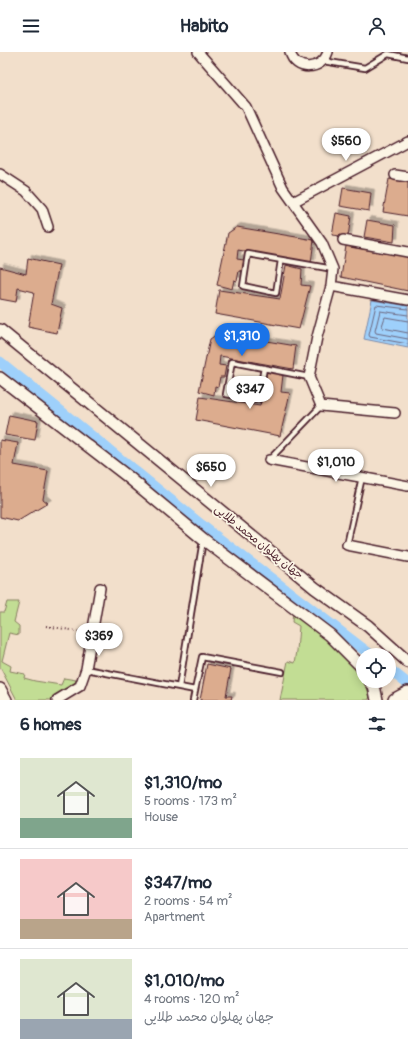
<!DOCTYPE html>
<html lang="en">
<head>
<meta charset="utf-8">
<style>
  body { margin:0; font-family:Pangolin,"Playpen Sans Arabic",sans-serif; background:#f6f6f7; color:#1f2937; height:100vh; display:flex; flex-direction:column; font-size:15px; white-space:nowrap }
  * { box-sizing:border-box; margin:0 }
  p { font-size:13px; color:#747a83 }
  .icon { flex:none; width:22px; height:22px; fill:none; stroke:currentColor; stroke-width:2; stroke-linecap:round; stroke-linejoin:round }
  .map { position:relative; height:648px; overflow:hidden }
  .details { display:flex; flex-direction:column; background:#fff; flex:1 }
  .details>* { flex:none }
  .fabs { position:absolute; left:356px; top:596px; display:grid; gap:8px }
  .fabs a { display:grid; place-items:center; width:40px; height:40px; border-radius:50%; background:#fff; box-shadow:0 2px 10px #0003; font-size:20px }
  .price { position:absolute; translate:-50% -34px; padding:0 9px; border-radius:14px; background:#fff; color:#222; font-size:13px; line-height:26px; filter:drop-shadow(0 1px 2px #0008) }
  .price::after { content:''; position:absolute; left:50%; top:24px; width:12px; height:9px; margin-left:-6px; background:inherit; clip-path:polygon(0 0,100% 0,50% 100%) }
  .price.selected { background:#1a73e8; color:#fff }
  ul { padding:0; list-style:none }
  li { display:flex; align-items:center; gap:12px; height:100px; padding:0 20px }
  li+li { border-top:1px solid #e0e1e3 }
  li span { display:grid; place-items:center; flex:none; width:112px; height:80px; border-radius:0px; color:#555 }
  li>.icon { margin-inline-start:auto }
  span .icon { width:48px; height:48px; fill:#fffc; stroke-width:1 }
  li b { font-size:17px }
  h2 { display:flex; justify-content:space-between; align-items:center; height:48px; padding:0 20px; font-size:17px }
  header { display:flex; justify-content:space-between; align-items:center; height:52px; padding:0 20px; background:#fff; font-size:18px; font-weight:700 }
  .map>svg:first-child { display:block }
  .green { fill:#c2dd94; stroke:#867e60 }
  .water { fill:#9ed0fb; stroke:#7c89a8 }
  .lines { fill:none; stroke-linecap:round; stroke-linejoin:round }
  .shore { stroke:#6c667e; stroke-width:1 }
  .canal { stroke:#9ed0fb; stroke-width:11 }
  .building { fill:#dcac8e; stroke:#4a1f2b; filter:url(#shadow) }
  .service-casing { stroke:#4a1f2b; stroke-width:8 }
  .minor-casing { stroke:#4a1f2b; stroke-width:12 }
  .tertiary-casing { stroke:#4a1f2b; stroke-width:14 }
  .secondary-casing { stroke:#4a1f2b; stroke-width:16 }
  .path { stroke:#4a1f2b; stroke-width:2; stroke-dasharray:1 3; stroke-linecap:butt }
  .service { stroke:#fcf5e5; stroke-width:4.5 }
  .minor { stroke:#fcf5e5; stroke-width:9 }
  .tertiary { stroke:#fcf5e5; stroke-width:11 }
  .secondary { stroke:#fcf5e5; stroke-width:13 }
  .labels { text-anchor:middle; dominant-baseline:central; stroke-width:3.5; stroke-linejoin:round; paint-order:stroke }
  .street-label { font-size:11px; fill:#4a1f2b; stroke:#fcf5e5 }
</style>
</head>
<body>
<header><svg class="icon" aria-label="menu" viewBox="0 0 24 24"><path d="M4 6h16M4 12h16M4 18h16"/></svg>Habito<svg class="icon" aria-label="person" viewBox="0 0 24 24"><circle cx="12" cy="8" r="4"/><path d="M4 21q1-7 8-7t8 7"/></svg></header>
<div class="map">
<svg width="408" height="648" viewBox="0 0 408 648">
  <defs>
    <filter id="shadow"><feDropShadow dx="3.5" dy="-3.5" stdDeviation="0" flood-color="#0004"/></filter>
  </defs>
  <rect width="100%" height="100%" fill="#f2dfcb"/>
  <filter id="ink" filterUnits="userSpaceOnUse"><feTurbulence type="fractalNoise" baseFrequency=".025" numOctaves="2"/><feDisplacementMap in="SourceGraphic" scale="8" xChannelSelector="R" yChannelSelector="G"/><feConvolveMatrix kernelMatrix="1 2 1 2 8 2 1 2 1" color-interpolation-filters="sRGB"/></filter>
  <g filter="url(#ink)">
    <path class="green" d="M7,550H19L14,570L19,574V583L9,581L2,609L11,614L10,619L25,622L24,626L35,629L61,633L64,626L76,628L75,635L53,648H17L0,615V560H4Z
      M293,560L340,598L363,627V629H365L370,645L368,648H280L288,609L295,611L297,599L299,574L292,570Z"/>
    <path class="water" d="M372,248L408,254V296L364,287Z"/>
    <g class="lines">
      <path class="shore" d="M408,257L376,253L369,283L370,285L408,292
        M408,263L380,259L375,279L376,281L408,287
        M408,269L385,265L382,274L383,276L408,281"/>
      <path class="canal" d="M0,310L205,476L371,603
        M389,617L408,632"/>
    </g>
    <path class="building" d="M389,127L408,130V164L383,160Z
      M343,136L371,141L369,159L340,154Z
      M336,161L351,164L348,185L332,183Z
      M367,168L395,173L394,190L364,185Z
      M237,175L314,188L311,211L238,198L237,207L244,208L242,219H239L237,229L234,228L232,237L217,233L228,181Z
      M346,194L408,205V239L341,225Z
      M28,206L59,213L51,252L62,256L57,281L28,275L34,240L18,236L16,250L0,247V215L26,222Z
      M286,213L302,217L301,233L310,234L299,277L215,262L219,238L280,247Z
      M219,281L296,294L293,317L220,304L219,313L226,314L224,325H220L218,335L215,334L214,343L199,339L210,287Z
      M267,319L283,323L281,340L290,341L280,384L196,368L200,345L260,354Z
      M9,363L38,369L35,388L5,383Z
      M0,388L18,391L14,413L48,419L43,447L48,451L18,469L0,465Z
      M207,612L231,617L226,644H232L231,648H200Z"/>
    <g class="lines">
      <g class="service-casing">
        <path id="service" d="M323,9L365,16L388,2L408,6
          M281,208L276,241L243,234L248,202L333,217
          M264,316L258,348L226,342L232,310L309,325
          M269,408L321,354
          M347,493L362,425
          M86,617L195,638
          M179,635L203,488
          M193,648L202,605L282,620"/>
      </g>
      <g class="minor-casing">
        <path id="minor" d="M198,0L246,55L283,136L322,191L333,217L331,234L317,285L309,325L321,354L395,361
          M290,0C295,20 322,19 328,0
          M0,122L26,139L42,157L48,175
          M395,123L408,125
          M293,150L408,89
          M343,188L408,200
          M331,234L408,248
          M269,408L408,434
          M347,493L408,505
          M57,648L80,634L86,617L100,536"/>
      </g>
      <g class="tertiary-casing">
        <path id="tertiary" d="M0,278L315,536L368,574L408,610
          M0,326L127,424L203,487L330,583L360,613L363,618
          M370,629L374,634L377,648
          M0,637L6,648"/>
      </g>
      <g class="secondary-casing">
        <path id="secondary" d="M395,648L408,641"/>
      </g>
      <path class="path" d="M46,574L83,580"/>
      <use href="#service" class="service"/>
      <use href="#minor" class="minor"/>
      <use href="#tertiary" class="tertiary"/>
      <use href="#secondary" class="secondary"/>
    </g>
  </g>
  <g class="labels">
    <g class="street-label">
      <text transform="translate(259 490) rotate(39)">جهان پهلوان محمد طلایی</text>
    </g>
  </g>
</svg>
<div class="fabs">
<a><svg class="icon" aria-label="locate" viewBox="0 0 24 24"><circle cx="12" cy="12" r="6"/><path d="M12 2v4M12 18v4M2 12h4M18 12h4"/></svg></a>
</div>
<b class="price" style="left:346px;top:110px">$560</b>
<b class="price selected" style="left:242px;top:305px">$1,310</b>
<b class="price" style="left:250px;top:358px">$347</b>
<b class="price" style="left:336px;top:431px">$1,010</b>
<b class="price" style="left:211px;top:436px">$650</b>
<b class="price" style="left:99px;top:605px">$369</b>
</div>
<section class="details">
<h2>6 homes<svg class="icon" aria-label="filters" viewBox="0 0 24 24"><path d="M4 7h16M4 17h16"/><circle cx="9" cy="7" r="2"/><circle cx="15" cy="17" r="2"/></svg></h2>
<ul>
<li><span style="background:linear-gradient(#dfe7d0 75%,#7fa58c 0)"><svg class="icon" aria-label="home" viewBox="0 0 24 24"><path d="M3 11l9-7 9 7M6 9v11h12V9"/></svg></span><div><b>$1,310/mo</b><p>5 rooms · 173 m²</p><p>House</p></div></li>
<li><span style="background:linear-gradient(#f6c9c9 75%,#b9a48a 0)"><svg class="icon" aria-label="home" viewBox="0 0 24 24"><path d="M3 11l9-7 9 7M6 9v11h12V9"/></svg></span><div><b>$347/mo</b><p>2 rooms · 54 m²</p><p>Apartment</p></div></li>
<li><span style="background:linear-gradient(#dfe7d0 75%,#9aa5b1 0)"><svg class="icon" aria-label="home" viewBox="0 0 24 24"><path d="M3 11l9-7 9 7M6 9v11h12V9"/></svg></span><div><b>$1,010/mo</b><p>4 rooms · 120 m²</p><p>جهان پهلوان محمد طلایی</p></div></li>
</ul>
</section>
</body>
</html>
